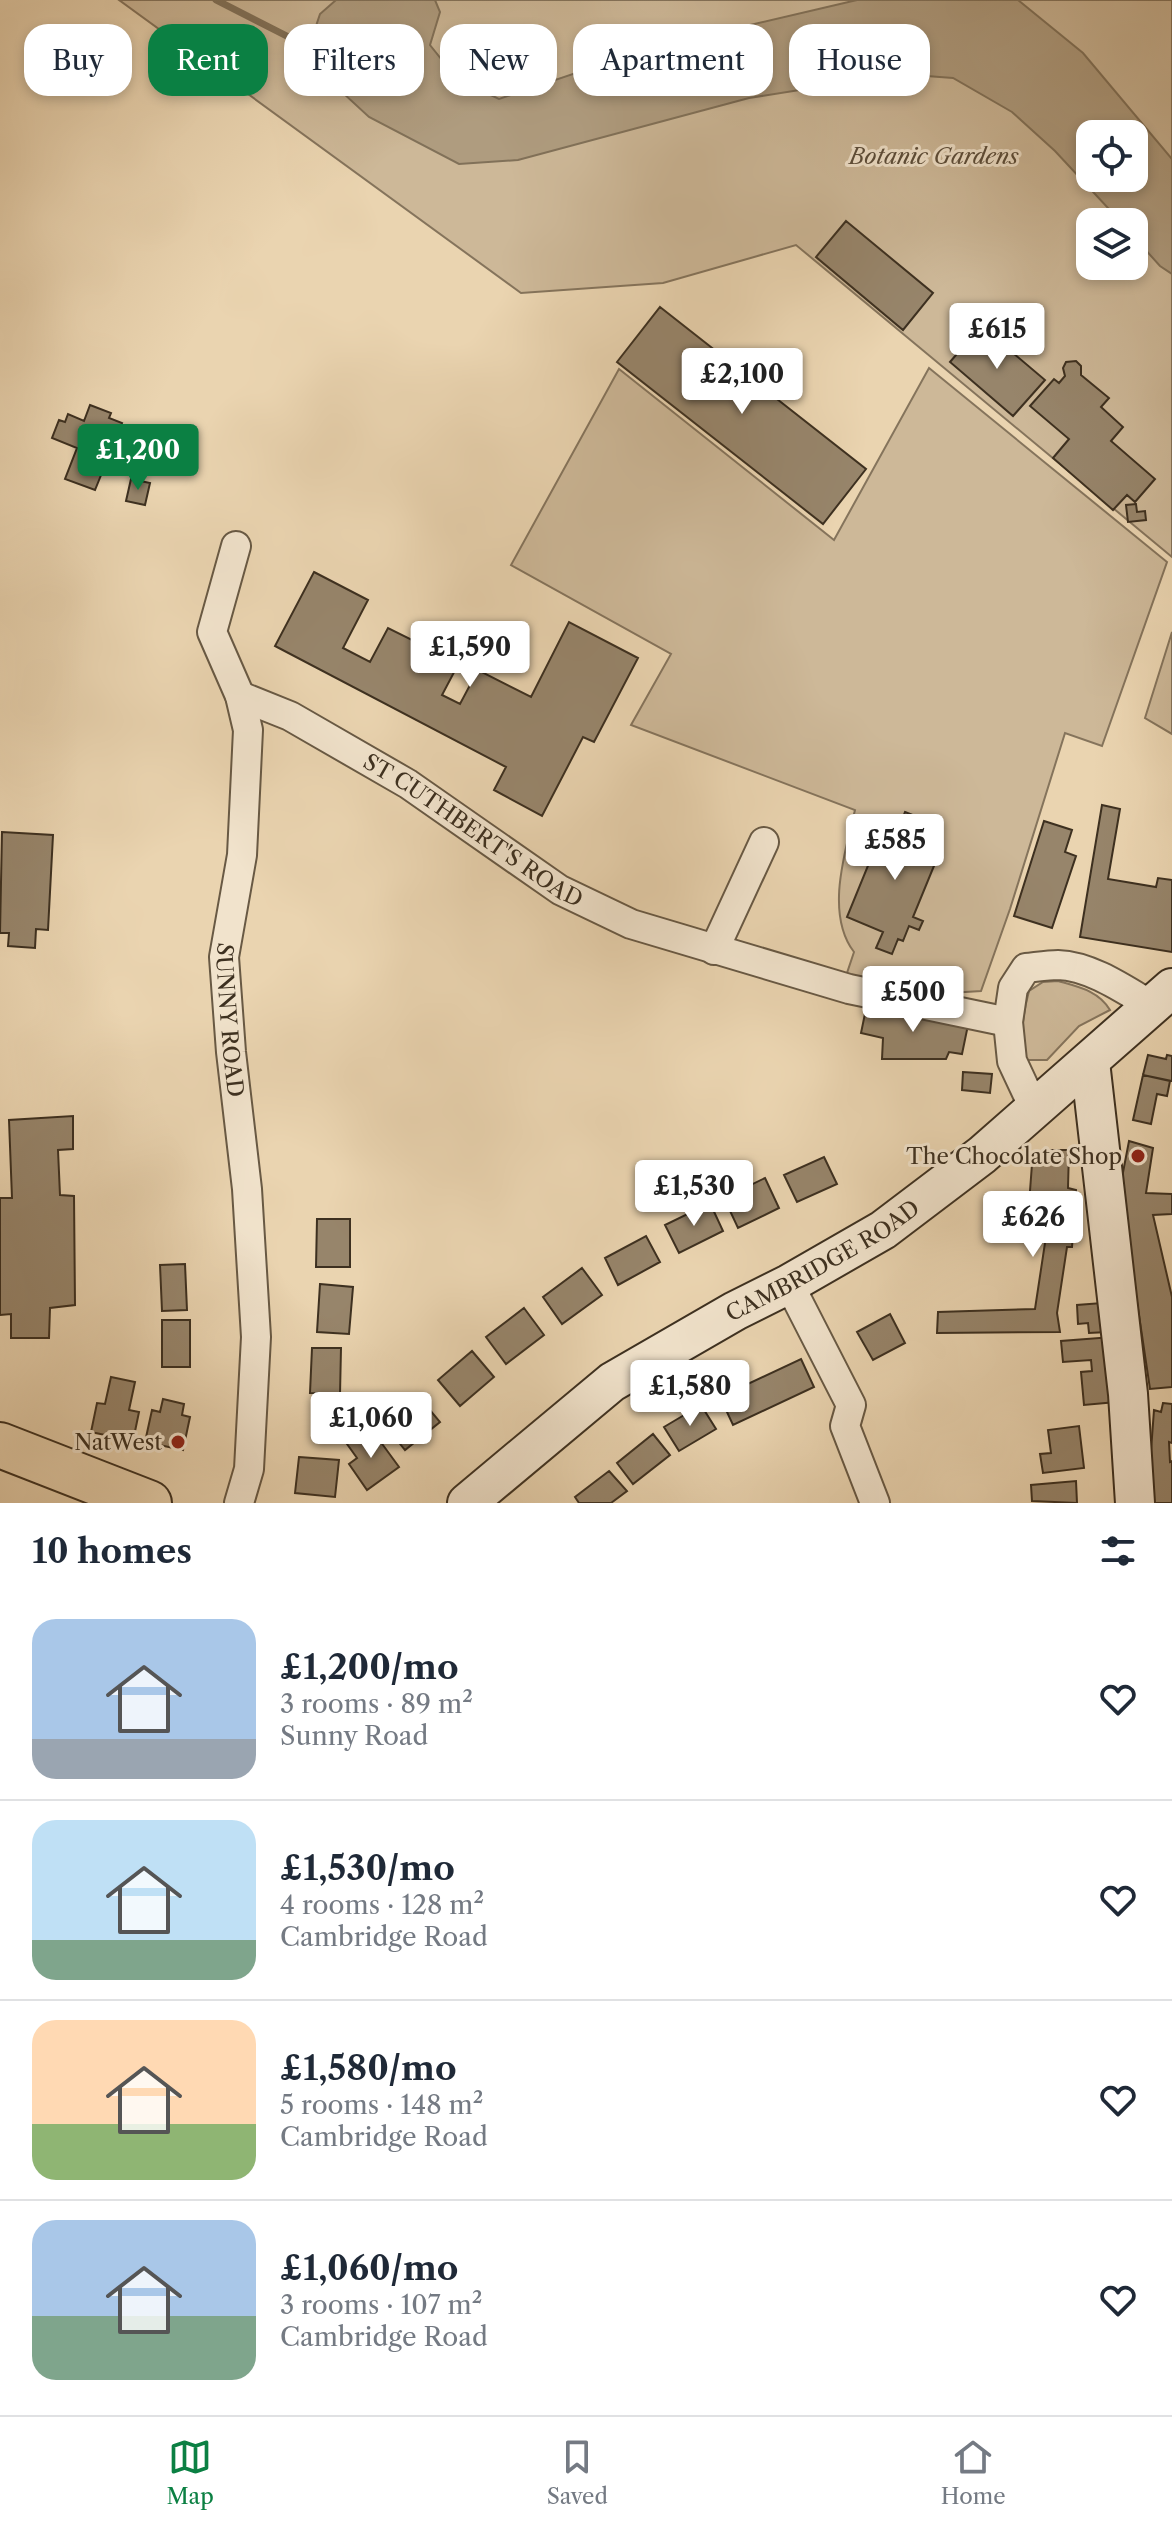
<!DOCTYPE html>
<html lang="en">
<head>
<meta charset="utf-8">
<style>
  body { margin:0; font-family:"Libre Caslon Text",serif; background:#f6f6f7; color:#1f2937; height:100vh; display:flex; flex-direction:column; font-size:30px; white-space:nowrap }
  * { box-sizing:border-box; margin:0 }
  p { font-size:26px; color:#747a83 }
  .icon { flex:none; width:44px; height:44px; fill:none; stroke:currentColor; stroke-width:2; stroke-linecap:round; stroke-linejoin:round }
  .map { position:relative; height:1503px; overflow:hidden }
  .sheet { display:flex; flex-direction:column; background:#fff; flex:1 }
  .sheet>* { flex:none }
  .hud { position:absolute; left:24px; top:24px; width:1124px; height:72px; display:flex; gap:16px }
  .fabs { position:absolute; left:1076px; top:120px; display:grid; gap:16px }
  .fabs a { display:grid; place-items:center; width:72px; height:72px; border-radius:16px; background:#fff; box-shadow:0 4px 12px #0003; font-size:40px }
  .price { position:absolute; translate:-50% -68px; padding:0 18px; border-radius:8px; background:#fff; color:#222; font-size:26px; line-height:52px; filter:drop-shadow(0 2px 4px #0008) }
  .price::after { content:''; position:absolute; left:50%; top:48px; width:24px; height:18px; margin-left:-12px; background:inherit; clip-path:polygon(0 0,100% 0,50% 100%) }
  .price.on { background:#0b8043; color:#fff }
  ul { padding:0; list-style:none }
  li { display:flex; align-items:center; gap:24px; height:200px; padding:0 32px }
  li+li { border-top:2px solid #e0e1e3 }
  li span { display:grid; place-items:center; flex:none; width:224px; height:160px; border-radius:24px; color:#555 }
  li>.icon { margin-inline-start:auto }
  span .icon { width:96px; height:96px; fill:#fffc; stroke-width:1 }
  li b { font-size:34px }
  h2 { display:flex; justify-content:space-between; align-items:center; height:96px; padding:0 32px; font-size:34px }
  .tag { padding:0 28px; border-radius:24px; background:#fff; box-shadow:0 4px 12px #0003; font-size:28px; line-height:72px }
  .tag.on { background:#0b8043; color:#fff }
  .tab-bar { display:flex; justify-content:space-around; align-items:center; height:112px; border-top:2px solid #e0e1e3; background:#fff; font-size:22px; color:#747a83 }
  .tab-bar a { display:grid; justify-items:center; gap:4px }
  .tab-bar .on { color:#0b8043 }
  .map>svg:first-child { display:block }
  .green { fill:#cdb898; stroke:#85745c; stroke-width:2; fill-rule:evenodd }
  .water { fill:#af9c7f; stroke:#817159; stroke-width:2; fill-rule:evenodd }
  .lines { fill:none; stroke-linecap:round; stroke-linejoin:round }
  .stream { stroke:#817159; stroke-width:7 }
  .building { fill:#97856b; stroke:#3d3020; stroke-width:2 }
  .minor-casing { stroke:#685944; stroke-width:32 }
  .secondary-casing { stroke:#3d3020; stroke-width:42 }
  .primary-casing { stroke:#3d3020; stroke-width:48 }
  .minor { stroke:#f1e3cc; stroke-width:28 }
  .secondary { stroke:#f1e3cc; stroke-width:38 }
  .primary { stroke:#ead4b0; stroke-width:44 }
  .poi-dot { fill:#8f2418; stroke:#f1e3cc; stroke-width:3 }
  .labels { text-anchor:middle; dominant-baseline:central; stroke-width:6; stroke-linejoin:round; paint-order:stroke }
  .park-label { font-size:22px; font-style:italic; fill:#5a4b38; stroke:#f1e3cc }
  .street-label { font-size:22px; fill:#3d3020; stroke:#f1e3cc }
  .poi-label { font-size:22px; fill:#3d3020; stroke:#f1e3cc; text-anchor:end }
</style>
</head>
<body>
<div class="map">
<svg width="1172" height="1503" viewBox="0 0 1172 1503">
  <rect width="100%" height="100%" fill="#ead4b0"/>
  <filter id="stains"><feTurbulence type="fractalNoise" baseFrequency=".0025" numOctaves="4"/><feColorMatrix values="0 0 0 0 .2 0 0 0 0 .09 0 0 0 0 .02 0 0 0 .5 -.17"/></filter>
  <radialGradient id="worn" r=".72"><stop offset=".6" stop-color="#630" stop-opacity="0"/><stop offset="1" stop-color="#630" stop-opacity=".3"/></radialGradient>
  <path class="green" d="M119,0H1172V557L796,245L663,283L521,293ZM1090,134H1134V178H1090ZM1090,222H1134V266H1090Z
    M929,368L1167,562L1102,746L1065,733L1010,909L981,991L949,993L846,976L854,952C825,914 845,852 855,810L631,725L671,654L511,565L619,369L834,540Z
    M1172,632V734L1145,718Z
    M1058,981C1079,987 1099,991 1110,1010L1079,1026L1047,1060H1026C1019,1038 1023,1013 1029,991L1043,982Z"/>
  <path class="water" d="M336,0H435L440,12L430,45L458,80L499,99L682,37L737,28L857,0H1018L1083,53L1172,159V274L1160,266L1134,237V222H1121L1055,151L1012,112L953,78L900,74L749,98L518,160L459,164L369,117L330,81L316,47H309L320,14ZM1090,134H1134V178H1090Z"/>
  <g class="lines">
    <path class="stream" d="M216,0L324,55"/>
  </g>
  <path class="building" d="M846,221L933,293L903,330L816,257Z
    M660,307L866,469L823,524L617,362Z
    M981,326L1045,380L1013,416L950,362Z
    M1076,361L1081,366V375L1109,398L1101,407L1123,427L1111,441L1155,479L1135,502L1127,495L1113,510L1053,458L1069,439L1030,406L1054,379L1059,383L1065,376L1063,368L1066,362Z
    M90,405L111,413L109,418L122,423L95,490L65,479L77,448L52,438L59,420L65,422L68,414L84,421Z
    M131,479L150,483L145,505L126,501Z
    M1136,504L1137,512L1145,511L1146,520L1128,522L1126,505Z
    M314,572L368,600L343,648L370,662L388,628L426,647L437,626L470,642L442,695L460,704L478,670L531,697L569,622L638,658L594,742L583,737L542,816L494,790L506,767L275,646Z
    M1102,805L1120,809L1108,879L1156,887L1158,878L1172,880V952L1080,937Z
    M905,812L933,823L921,855L936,861L913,917L923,921L919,930L909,926L903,941L898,939L892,954L876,948L883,932L847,917L885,824L898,830Z
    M1044,821L1072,830L1065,852L1076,856L1052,928L1014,916Z
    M2,832L53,835L48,930L36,929L35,948L8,946L9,933H0Z
    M867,1004L968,1025L962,1054L949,1052L946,1059H882L883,1038L861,1033Z
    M1148,1055L1166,1059L1167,1055L1172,1056V1081L1143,1075Z
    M963,1072L992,1074L990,1093L962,1090Z
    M1143,1075L1170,1081L1167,1096L1157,1094L1151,1124L1133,1120Z
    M73,1116V1149L58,1150L60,1195L74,1196L75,1305L50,1308L49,1338H11V1314L0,1315V1198H12L9,1120Z
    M1129,1141L1153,1148L1146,1193L1172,1194V1214L1153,1215L1172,1297V1387L1150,1389L1120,1188Z
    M1051,1150H1069L1068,1188L1076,1190L1072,1247H1067L1057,1313L1060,1332L937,1333L938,1312L1035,1309L1045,1243L1046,1219L1028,1218L1032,1164H1051Z
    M824,1157L837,1184L797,1202L784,1175Z
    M765,1178L779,1208L738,1228L724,1198Z
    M710,1203L723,1231L679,1253L665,1225Z
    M317,1219H350V1267H316Z
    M646,1236L660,1262L618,1285L605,1258Z
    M185,1264L187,1310L162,1311L160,1265Z
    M582,1268L602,1295L562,1324L543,1297Z
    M320,1284L353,1287L349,1334L317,1332Z
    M1102,1303L1107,1332L1089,1333L1088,1323L1078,1324L1077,1305Z
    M524,1308L544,1335L506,1364L486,1337Z
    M890,1314L905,1343L873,1360L857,1332Z
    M162,1320H190V1367H162Z
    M1112,1337L1116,1402L1084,1405L1081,1372L1092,1371L1091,1360L1063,1362L1061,1341Z
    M312,1348H341L340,1394L310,1393Z
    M472,1351L494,1377L460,1406L438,1380Z
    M801,1359L814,1387L733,1425L720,1397Z
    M111,1377L135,1382L129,1410L139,1412L133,1441L91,1432L97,1403L105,1404Z
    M419,1397L440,1422L405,1450L385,1425Z
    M163,1399L184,1404L182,1415L190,1417L183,1450L145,1442L152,1410L160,1412Z
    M1163,1403L1172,1404V1443L1169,1442L1170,1462L1172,1461V1503H1153L1150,1464L1154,1410L1161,1412Z
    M701,1405L716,1429L679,1451L664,1427Z
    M1079,1426L1084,1468L1043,1473L1040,1454L1051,1453L1048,1430Z
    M365,1430L375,1444L380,1441L399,1467L367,1490L349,1464L357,1458L347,1444Z
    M653,1434L670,1455L633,1484L617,1463Z
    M299,1457L339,1460L335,1497L295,1493Z
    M609,1471L627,1491L611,1503H579L575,1497Z
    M1076,1481L1077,1503L1032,1501L1031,1485Z"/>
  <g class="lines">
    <g class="minor-casing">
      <g id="minor">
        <path id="s1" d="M236,546L212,632L240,696L248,730L242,855L224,957L231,1052L247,1189L256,1337L249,1469L239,1503"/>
        <path id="s2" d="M240,696L290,716L408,784L560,890L631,924L849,989L1008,1022"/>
        <path d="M714,950L764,842"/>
        <path d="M1034,1108L1012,1061L1008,1022L1013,988L1026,968C1036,967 1048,965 1058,965C1091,966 1125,990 1152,1006"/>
        <path d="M789,1284L851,1405L845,1426L875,1503"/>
      </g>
    </g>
    <g class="secondary-casing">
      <g id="secondary">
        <path d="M1090,1062L1128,1394L1135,1503"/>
        <path id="s3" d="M467,1503L612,1382L735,1311L789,1284L883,1230L982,1155L1172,988"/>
      </g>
    </g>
    <g class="primary-casing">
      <path id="primary" d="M0,1445L149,1503"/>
    </g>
    <use href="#minor" class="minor"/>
    <use href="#secondary" class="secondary"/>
    <use href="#primary" class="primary"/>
  </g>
  <g class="poi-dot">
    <circle cx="1138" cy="1156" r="8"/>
    <circle cx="178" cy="1442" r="8"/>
  </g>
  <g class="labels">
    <g class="park-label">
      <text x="934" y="156">Botanic Gardens</text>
    </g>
    <g class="street-label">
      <text stroke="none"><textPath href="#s2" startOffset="270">ST CUTHBERT'S ROAD</textPath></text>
      <text stroke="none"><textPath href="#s1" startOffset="486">SUNNY ROAD</textPath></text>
      <text stroke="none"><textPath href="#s3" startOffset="432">CAMBRIDGE ROAD</textPath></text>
    </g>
    <g class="poi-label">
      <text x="1122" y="1156">The Chocolate Shop</text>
      <text x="162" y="1442">NatWest</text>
    </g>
  </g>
  <rect width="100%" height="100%" filter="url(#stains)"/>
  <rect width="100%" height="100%" fill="url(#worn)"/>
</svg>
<div class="fabs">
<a><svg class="icon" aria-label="locate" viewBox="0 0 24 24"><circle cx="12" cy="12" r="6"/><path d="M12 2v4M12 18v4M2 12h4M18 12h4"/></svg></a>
<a><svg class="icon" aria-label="layers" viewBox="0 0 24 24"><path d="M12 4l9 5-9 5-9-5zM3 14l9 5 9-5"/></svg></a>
</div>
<b class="price" style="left:997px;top:371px">£615</b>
<b class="price" style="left:742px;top:416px">£2,100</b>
<b class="price on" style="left:138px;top:492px">£1,200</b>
<b class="price" style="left:470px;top:689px">£1,590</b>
<b class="price" style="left:895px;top:882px">£585</b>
<b class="price" style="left:913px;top:1034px">£500</b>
<b class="price" style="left:694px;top:1228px">£1,530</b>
<b class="price" style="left:1033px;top:1259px">£626</b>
<b class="price" style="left:690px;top:1428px">£1,580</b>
<b class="price" style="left:371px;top:1460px">£1,060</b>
<div class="hud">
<a class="tag">Buy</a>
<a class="tag on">Rent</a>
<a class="tag">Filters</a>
<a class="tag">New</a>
<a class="tag">Apartment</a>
<a class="tag">House</a>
</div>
</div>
<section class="sheet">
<h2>10 homes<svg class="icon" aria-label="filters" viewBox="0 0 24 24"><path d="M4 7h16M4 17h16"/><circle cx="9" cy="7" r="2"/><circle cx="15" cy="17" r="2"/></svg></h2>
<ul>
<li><span style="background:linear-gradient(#a9c7e8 75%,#9aa5b1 0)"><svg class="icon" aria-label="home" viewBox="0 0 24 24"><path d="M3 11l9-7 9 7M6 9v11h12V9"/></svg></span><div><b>£1,200/mo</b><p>3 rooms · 89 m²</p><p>Sunny Road</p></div><svg class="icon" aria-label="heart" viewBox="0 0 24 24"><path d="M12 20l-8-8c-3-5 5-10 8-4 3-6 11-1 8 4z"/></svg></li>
<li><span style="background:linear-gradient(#bfe0f5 75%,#7fa58c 0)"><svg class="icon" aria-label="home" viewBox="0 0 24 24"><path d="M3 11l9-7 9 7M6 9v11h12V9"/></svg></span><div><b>£1,530/mo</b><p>4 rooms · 128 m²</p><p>Cambridge Road</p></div><svg class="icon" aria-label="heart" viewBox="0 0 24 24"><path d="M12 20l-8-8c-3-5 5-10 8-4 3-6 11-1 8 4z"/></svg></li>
<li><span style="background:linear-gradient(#ffd9b3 65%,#8fb573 0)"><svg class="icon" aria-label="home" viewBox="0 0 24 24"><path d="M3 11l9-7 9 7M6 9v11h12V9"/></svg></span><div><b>£1,580/mo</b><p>5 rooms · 148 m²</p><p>Cambridge Road</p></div><svg class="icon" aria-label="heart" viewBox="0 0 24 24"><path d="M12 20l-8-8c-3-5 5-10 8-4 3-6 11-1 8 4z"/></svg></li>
<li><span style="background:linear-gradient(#a9c7e8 60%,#7fa58c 0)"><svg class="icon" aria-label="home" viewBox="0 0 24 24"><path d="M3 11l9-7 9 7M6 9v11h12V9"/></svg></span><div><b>£1,060/mo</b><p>3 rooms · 107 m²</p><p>Cambridge Road</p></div><svg class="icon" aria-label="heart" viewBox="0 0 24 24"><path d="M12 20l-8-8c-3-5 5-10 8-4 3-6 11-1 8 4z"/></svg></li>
</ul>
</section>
<nav class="tab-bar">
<a class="on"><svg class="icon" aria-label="map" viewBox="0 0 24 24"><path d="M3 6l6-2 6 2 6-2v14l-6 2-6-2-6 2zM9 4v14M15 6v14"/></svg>Map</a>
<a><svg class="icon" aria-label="saved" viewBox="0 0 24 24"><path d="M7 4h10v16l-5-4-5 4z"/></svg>Saved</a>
<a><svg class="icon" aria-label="home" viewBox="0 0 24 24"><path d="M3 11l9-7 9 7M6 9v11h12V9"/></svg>Home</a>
</nav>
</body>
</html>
